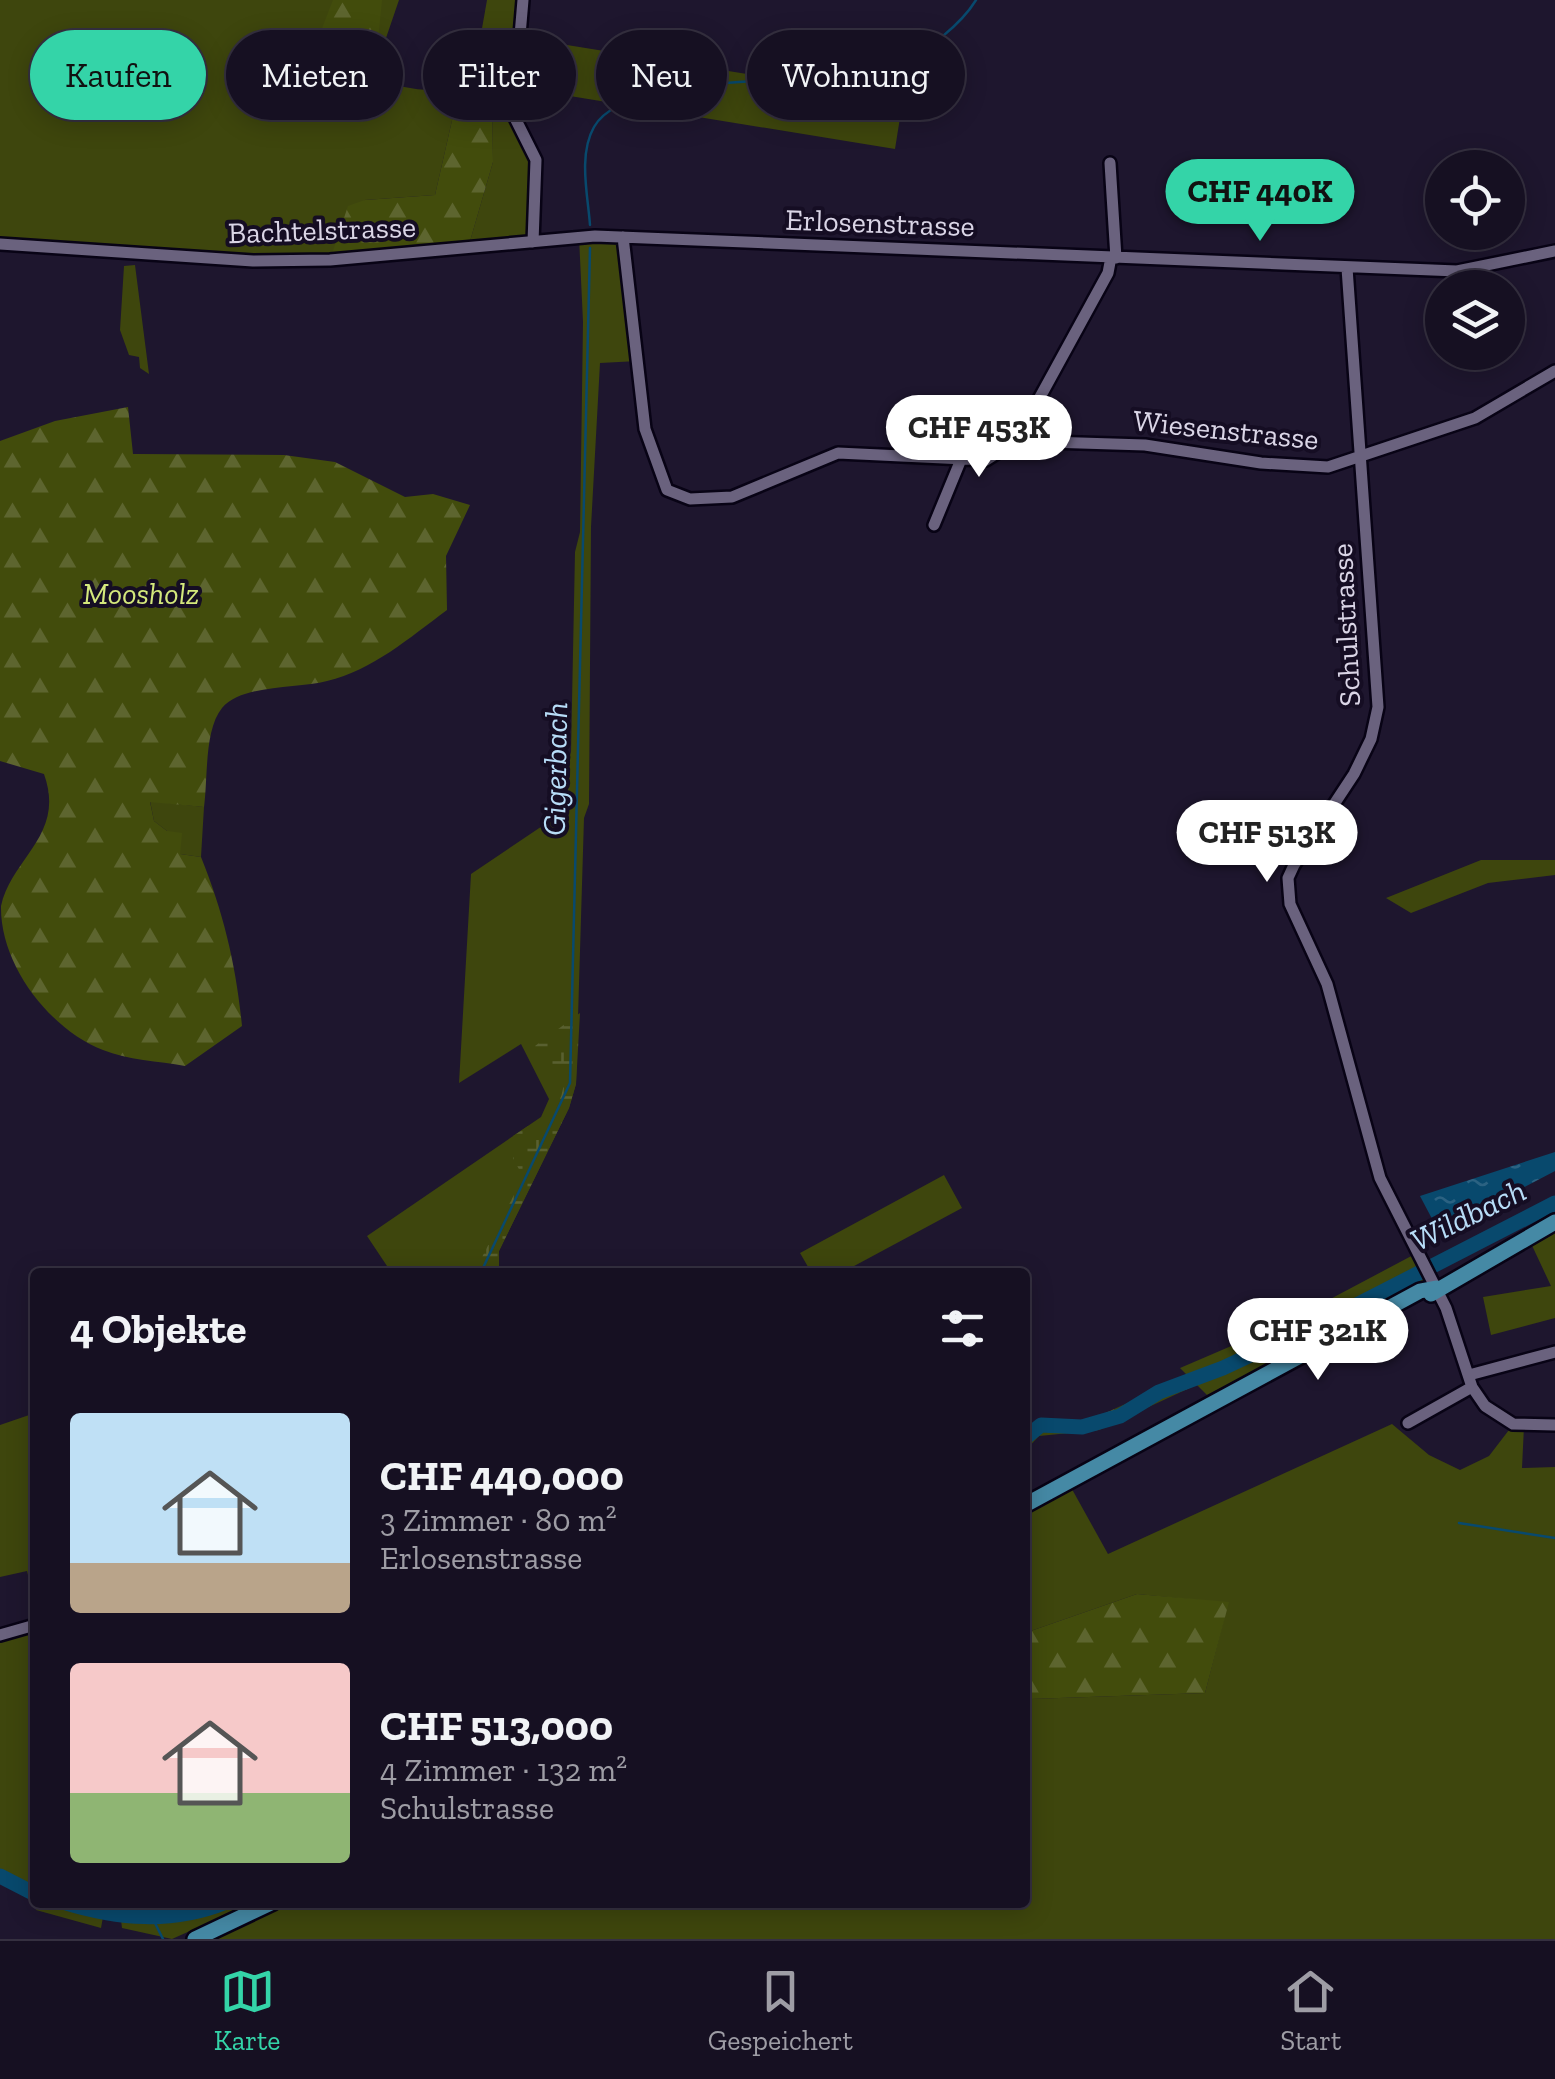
<!DOCTYPE html>
<html lang="de">
<head>
<meta charset="utf-8">
<style>
  body { margin:0; font-family:"Zilla Slab",serif; background:#1f192a; color:#f1f3f6; height:100vh; display:flex; flex-direction:column; font-size:38px; white-space:nowrap }
  * { box-sizing:border-box; margin:0 }
  p { font-size:32px; color:#9e9da5 }
  .icon { flex:none; width:55px; height:55px; fill:none; stroke:currentColor; stroke-width:2; stroke-linecap:round; stroke-linejoin:round }
  .map { position:relative; flex:1; overflow:hidden }
  .panel { position:absolute; left:30px; top:1268px; width:1000px; height:640px; display:flex; flex-direction:column; background:#161022; border-radius:10px; box-shadow:0 5px 25px #0003,0 0 0 2px #353040 }
  .panel>* { flex:none }
  .hud { position:absolute; left:30px; top:30px; width:1000px; height:90px; display:flex; gap:20px }
  .tools { position:absolute; left:1425px; top:150px; display:grid; gap:20px }
  .tools a { display:grid; place-items:center; width:100px; height:100px; border-radius:50%; background:#161022; box-shadow:0 5px 25px #0003,0 0 0 2px #353040; font-size:50px }
  .price { position:absolute; translate:-50% -85px; padding:0 22px; border-radius:35px; background:#fff; color:#222; font-size:32px; line-height:65px; filter:drop-shadow(0 2px 5px #0008) }
  .price::after { content:''; position:absolute; left:50%; top:60px; width:30px; height:22px; margin-left:-15px; background:inherit; clip-path:polygon(0 0,100% 0,50% 100%) }
  .price.active { background:#34d4a8; color:#111 }
  ul { padding:0; list-style:none }
  li { display:flex; align-items:center; gap:30px; height:250px; padding:0 40px }
  li span { display:grid; place-items:center; flex:none; width:280px; height:200px; border-radius:10px; color:#555 }
  li>.icon { margin-inline-start:auto }
  span .icon { width:120px; height:120px; fill:#fffc; stroke-width:1 }
  li b { font-size:42px }
  h2 { display:flex; justify-content:space-between; align-items:center; height:120px; padding:0 40px; font-size:42px }
  .pill { padding:0 35px; border-radius:45px; background:#161022; box-shadow:0 5px 25px #0003,0 0 0 2px #353040; font-size:35px; line-height:90px }
  .pill.active { background:#34d4a8; color:#111 }
  .menu { display:flex; justify-content:space-around; align-items:center; height:140px; border-top:2px solid #353040; background:#161022; font-size:28px; color:#9e9da5 }
  .menu a { display:grid; justify-items:center; gap:5px }
  .menu .active { color:#34d4a8 }
  .map>svg:first-child { display:block }
  .green { fill:#3e460d }
  .forest { fill:url(#forest-firs) }
  .wetland { fill:url(#wetland-marsh) }
  .water { fill:url(#water-ripples) }
  .lines { fill:none; stroke-linecap:round; stroke-linejoin:round }
  .stream { stroke:#08496d; stroke-width:2.5 }
  .river { stroke:#08496d; stroke-width:15 }
  .minor-casing { stroke:#080315; stroke-width:16 }
  .major-casing { stroke:#080315; stroke-width:20 }
  .minor { stroke:#6a627e; stroke-width:11 }
  .major { stroke:#4589a5; stroke-width:15 }
  .labels { text-anchor:middle; dominant-baseline:central; stroke-width:8; stroke-linejoin:round; paint-order:stroke }
  .street-label { font-size:30px; fill:#dad5e6; stroke:#150d23 }
  .park-label { font-size:30px; font-style:italic; fill:#d4e87c; stroke:#150d23 }
  .water-label { font-size:32px; font-style:italic; fill:#b7dcf7; stroke:#150d23 }
</style>
</head>
<body>
<div class="map">
<svg width="1555" height="1939" viewBox="0 0 1555 1939">
  <defs>
    <pattern id="forest-firs" width="22" height="20" patternUnits="userSpaceOnUse" patternTransform="scale(2.5)"><rect width="22" height="20" fill="#424c0c"/><path d="M5 1l3.5 6h-7zM16 11l3.5 6h-7z" fill="#5d652f"/></pattern>
    <pattern id="wetland-marsh" width="20" height="14" patternUnits="userSpaceOnUse" patternTransform="scale(2.5)"><rect width="20" height="14" fill="#3e460d"/><path d="M1 5h8M5 5V1M11 12h8M15 12V8" fill="none" stroke="#596030"/></pattern>
    <pattern id="water-ripples" width="26" height="14" patternUnits="userSpaceOnUse" patternTransform="scale(2.5)"><rect width="26" height="14" fill="#08496d"/><path d="M2 4q2-2 4 0t4 0M15 11q2-2 4 0t4 0" fill="none" stroke="#2b6282"/></pattern>
  </defs>
  <rect width="100%" height="100%" fill="#1e162e"/>
  <path class="green" d="M0,0H399L372,79C406,88 433,96 467,84L456,103L435,195L365,200L330,260L0,244Z
    M487,0H523L514,106L536,160L533,242L468,248L493,162L492,95L500,58L485,52L481,34Z
    M536,40L903,99L895,149L527,89Z
    M579,237H623L638,361L600,363L591,527L589,804L584,818L576,1084L569,1108L499,1251V1272H391L367,1236L541,1117L549,1099L521,1044L459,1083L471,874L569,808L566,769L571,752L575,552L580,532L583,322Z
    M135,265L149,374L140,368L139,357L129,355L120,330L124,266Z
    M150,801L204,807L201,857L180,854L167,831L154,821Z
    M1481,860H1555V875L1488,883L1411,913L1386,898Z
    M944,1175L962,1208L843,1272H811L800,1253Z
    M1555,1223V1318L1491,1335L1483,1297L1551,1286L1528,1237Z
    M1417,1253L1431,1279L1207,1395L1180,1368L1287,1322Z
    M35,1413V1604L27,1571L0,1577V1425Z
    M1392,1424L1429,1455L1460,1470L1489,1456L1512,1426H1524L1522,1468L1555,1467V1939H195L273,1902H1025V1719L1030,1699L1205,1693L1228,1603L1137,1594L1025,1633V1504L1068,1482L1108,1554Z
    M35,1625V1886L0,1869V1635Z
    M39,1903V1902L253,1903L172,1939L122,1928L121,1920L103,1917L101,1928L36,1910Z"/>
  <path class="forest" d="M333,0H382L378,39L354,74L330,73L316,61L318,39Z
    M485,52L500,57L492,95L493,162L468,248L330,260L348,206L365,200L435,195L456,103Z
    M128,407L133,454L284,455L335,462L405,497L433,494L470,505L446,556L447,610C409,638 373,670 327,681C298,689 242,684 222,708C204,730 208,779 204,807L150,802L154,821L167,831L182,833L180,854L201,857C224,914 236,966 242,1026L185,1066C159,1061 127,1060 103,1050C51,1030 0,966 1,906C12,857 66,835 44,774L0,761V441L55,421Z
    M1137,1594L1229,1602L1205,1693L1030,1699L1025,1719V1633Z"/>
  <path class="wetland" d="M580,1013L576,1084L569,1108L499,1251V1272H482L478,1265L517,1189L521,1173L513,1158V1136L528,1126L543,1129C554,1112 571,1088 560,1068L546,1064L535,1046Z
    M1187,1376L1196,1385L1099,1430L1039,1436L1025,1451V1431L1034,1423L1090,1420Z"/>
  <path class="water" d="M1555,1152V1171L1439,1232L1420,1196Z"/>
  <g class="lines">
    <path class="stream" d="M590,225C588,196 578,155 594,127C628,66 834,90 900,63C926,53 962,23 976,0
      M485,1272L483,1268L570,1083L590,248
      M1459,1523L1555,1538
      M152,1917L163,1939"/>
    <path class="river" d="M1025,1438L1041,1425L1082,1427L1120,1416L1159,1392L1223,1368L1347,1310L1555,1203
      M0,1876L35,1894
      M63,1902C118,1919 172,1924 226,1902"/>
    <g class="minor-casing">
      <path id="minor" d="M523,0L514,106L516,120L536,160L533,242
        M1110,163L1116,258
        M623,237L645,429L667,490L690,499L732,497L838,453L986,460L1016,441L1145,445L1261,463L1328,467L1475,418L1555,371
        M0,244L253,261L330,260L595,236L1457,271L1555,251
        M1347,268L1378,707L1371,739L1354,774L1294,865L1288,878L1290,904L1327,984L1380,1178L1446,1308L1472,1387L1485,1406L1513,1424L1555,1425
        M1016,441L1108,273L1111,257
        M934,525L962,457
        M1469,1375L1555,1352
        M1408,1423L1472,1387
        M0,1635L35,1625"/>
    </g>
    <g class="major-casing">
      <path id="major" d="M1431,1294L1555,1222
        M1025,1505L1420,1291L1436,1288
        M195,1939L273,1902"/>
    </g>
    <use href="#minor" class="minor"/>
    <use href="#major" class="major"/>
  </g>
  <g class="labels">
    <g class="street-label">
      <text transform="translate(880 223) rotate(2)">Erlosenstrasse</text>
      <text transform="translate(322 230) rotate(-2)">Bachtelstrasse</text>
      <text transform="translate(1226 430) rotate(6)">Wiesenstrasse</text>
      <text transform="translate(1346 625) rotate(-93)">Schulstrasse</text>
    </g>
    <g class="park-label">
      <text x="141" y="594">Moosholz</text>
    </g>
    <g class="water-label">
      <text transform="translate(555 769) rotate(-89)">Gigerbach</text>
      <text transform="translate(1468 1215) rotate(-26)">Wildbach</text>
    </g>
  </g>
</svg>
<div class="tools">
<a><svg class="icon" aria-label="locate" viewBox="0 0 24 24"><circle cx="12" cy="12" r="6"/><path d="M12 2v4M12 18v4M2 12h4M18 12h4"/></svg></a>
<a><svg class="icon" aria-label="layers" viewBox="0 0 24 24"><path d="M12 4l9 5-9 5-9-5zM3 14l9 5 9-5"/></svg></a>
</div>
<b class="price active" style="left:1260px;top:244px">CHF 440K</b>
<b class="price" style="left:979px;top:480px">CHF 453K</b>
<b class="price" style="left:1267px;top:885px">CHF 513K</b>
<b class="price" style="left:1318px;top:1383px">CHF 321K</b>
<div class="hud">
<a class="pill active">Kaufen</a>
<a class="pill">Mieten</a>
<a class="pill">Filter</a>
<a class="pill">Neu</a>
<a class="pill">Wohnung</a>
</div>
<section class="panel">
<h2>4 Objekte<svg class="icon" aria-label="filters" viewBox="0 0 24 24"><path d="M4 7h16M4 17h16"/><circle cx="9" cy="7" r="2"/><circle cx="15" cy="17" r="2"/></svg></h2>
<ul>
<li><span style="background:linear-gradient(#bfe0f5 75%,#b9a48a 0)"><svg class="icon" aria-label="home" viewBox="0 0 24 24"><path d="M3 11l9-7 9 7M6 9v11h12V9"/></svg></span><div><b>CHF 440,000</b><p>3 Zimmer · 80 m²</p><p>Erlosenstrasse</p></div></li>
<li><span style="background:linear-gradient(#f6c9c9 65%,#8fb573 0)"><svg class="icon" aria-label="home" viewBox="0 0 24 24"><path d="M3 11l9-7 9 7M6 9v11h12V9"/></svg></span><div><b>CHF 513,000</b><p>4 Zimmer · 132 m²</p><p>Schulstrasse</p></div></li>
</ul>
</section>
</div>
<nav class="menu">
<a class="active"><svg class="icon" aria-label="map" viewBox="0 0 24 24"><path d="M3 6l6-2 6 2 6-2v14l-6 2-6-2-6 2zM9 4v14M15 6v14"/></svg>Karte</a>
<a><svg class="icon" aria-label="saved" viewBox="0 0 24 24"><path d="M7 4h10v16l-5-4-5 4z"/></svg>Gespeichert</a>
<a><svg class="icon" aria-label="home" viewBox="0 0 24 24"><path d="M3 11l9-7 9 7M6 9v11h12V9"/></svg>Start</a>
</nav>
</body>
</html>
